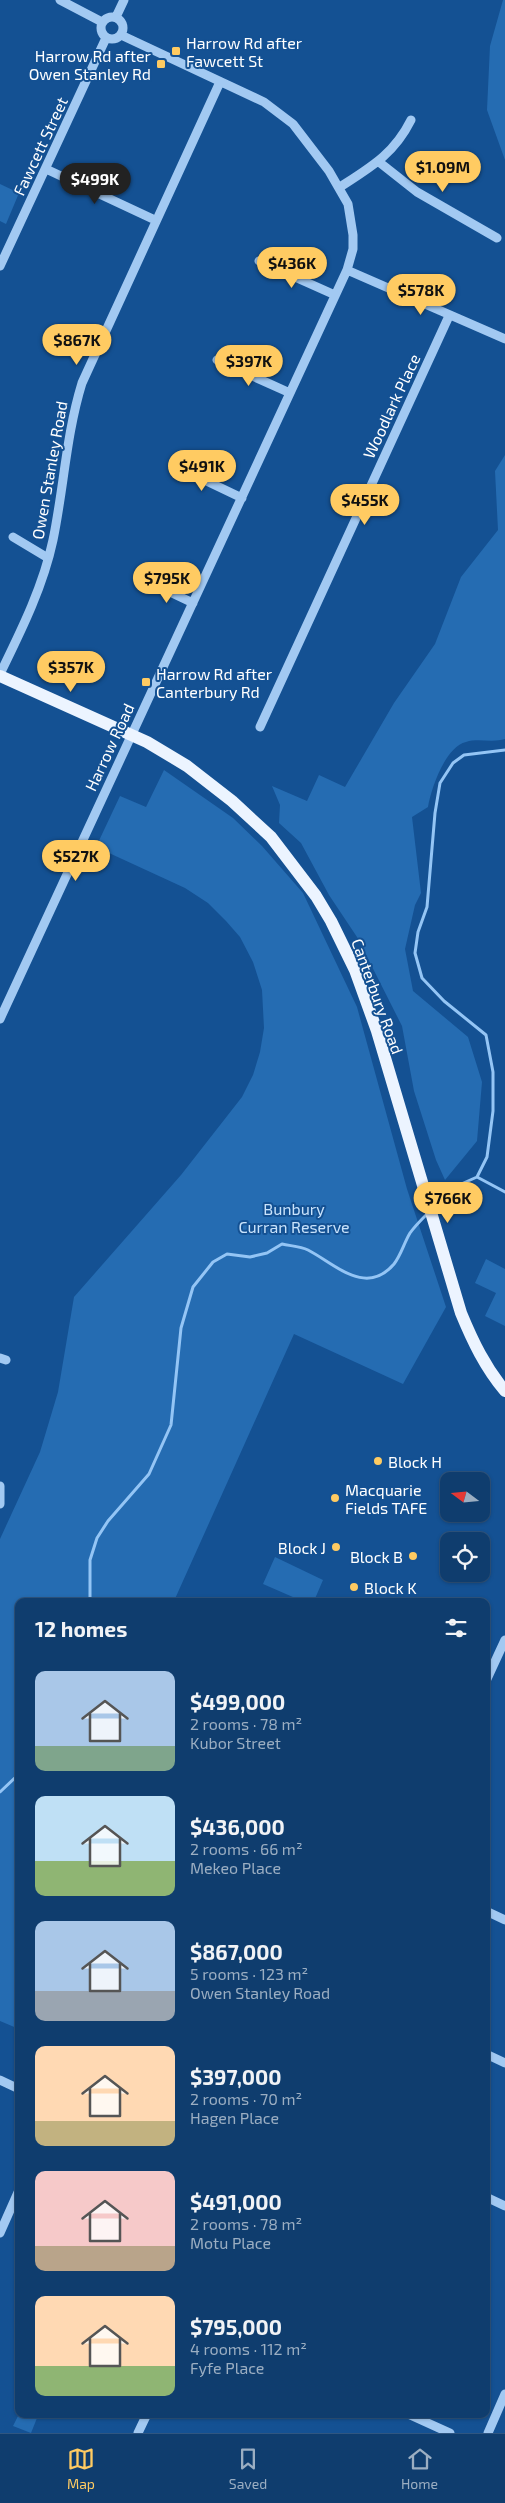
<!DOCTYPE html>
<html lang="en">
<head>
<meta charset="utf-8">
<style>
  body { margin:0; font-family:"Exo 2",sans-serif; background:#1d4876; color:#f1f3f6; height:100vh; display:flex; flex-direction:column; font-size:19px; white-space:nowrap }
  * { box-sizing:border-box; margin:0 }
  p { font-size:16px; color:#9baec2 }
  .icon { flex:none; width:28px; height:28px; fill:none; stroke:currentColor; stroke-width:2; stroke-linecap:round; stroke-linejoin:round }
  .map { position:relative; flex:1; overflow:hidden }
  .side { position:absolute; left:15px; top:1598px; width:475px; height:820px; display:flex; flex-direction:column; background:#0f3d6e; border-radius:10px; box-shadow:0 1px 4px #0004,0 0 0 1px #2f5681 }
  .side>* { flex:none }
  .needle { width:32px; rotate:286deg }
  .buttons { position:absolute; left:440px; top:1472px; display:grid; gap:10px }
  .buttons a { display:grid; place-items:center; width:50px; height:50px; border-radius:10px; background:#0f3d6e; box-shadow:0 1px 4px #0004,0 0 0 1px #2f5681; font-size:25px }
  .price { position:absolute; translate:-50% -42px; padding:0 11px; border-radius:18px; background:#ffcb62; color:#111; font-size:16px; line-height:32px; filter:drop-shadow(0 1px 2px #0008) }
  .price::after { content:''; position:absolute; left:50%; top:30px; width:15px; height:11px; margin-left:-8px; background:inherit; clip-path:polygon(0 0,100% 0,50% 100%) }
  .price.current { background:#222; color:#fff }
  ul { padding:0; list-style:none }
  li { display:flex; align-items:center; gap:15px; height:125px; padding:0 20px }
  li span { display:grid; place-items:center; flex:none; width:140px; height:100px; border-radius:10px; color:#555 }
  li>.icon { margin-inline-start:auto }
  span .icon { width:60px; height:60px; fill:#fffc; stroke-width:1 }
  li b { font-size:21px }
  h2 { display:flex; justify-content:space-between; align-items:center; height:60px; padding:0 20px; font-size:21px }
  .dock { display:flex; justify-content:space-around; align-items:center; height:70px; border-top:1px solid #2f5681; background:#0f3d6e; font-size:14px; color:#9baec2 }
  .dock a { display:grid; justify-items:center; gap:2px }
  .dock .current { color:#ffcb62 }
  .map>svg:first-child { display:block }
  .green { fill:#256cb2 }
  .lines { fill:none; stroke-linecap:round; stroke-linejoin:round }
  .stream { stroke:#94c5f5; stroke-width:3 }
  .minor { stroke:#a2c9f2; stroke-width:9 }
  .major { stroke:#ecf4ff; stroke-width:12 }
  .poi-dot { fill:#ffcb62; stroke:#145193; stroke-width:2 }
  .labels { text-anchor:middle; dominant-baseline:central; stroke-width:4; stroke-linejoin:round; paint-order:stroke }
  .poi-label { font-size:16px; fill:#fff; stroke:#145193; text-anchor:start }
  .street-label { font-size:16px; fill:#fff; stroke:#145193 }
  .park-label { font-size:16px; fill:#c9e3fc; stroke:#145193 }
</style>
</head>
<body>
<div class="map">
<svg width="505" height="2433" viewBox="0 0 505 2433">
  <rect width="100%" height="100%" fill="#145193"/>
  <path class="green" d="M503,0H505V160L487,110L490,46Z
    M0,184L19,193L6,224L0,221Z
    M505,455V739C492,743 478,738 466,742C445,747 431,789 428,807L412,817L421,893L415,905L405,949L413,991L468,1037L482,1082L477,1141L445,1180L436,1160L414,1091L402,1026L357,937L329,895L301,843L279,823L280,805L272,786L307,801L319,775L345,787L394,703L435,644L461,577L498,530L495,471Z
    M164,770L233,818L262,846L303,893L357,1007L407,1189L446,1307L403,1384L294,1334L174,1601H19V2029L0,2021V1539L40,1452L58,1392L74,1297L181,1175L242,1097L253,1075L260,1052L264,1028L262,990L253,962L240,937L226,921L208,903L185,888L96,847L120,796L146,807Z
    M486,1259L505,1269V1326L485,1316L496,1293L475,1283Z
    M275,1557L323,1580L314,1601H302L263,1584Z
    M19,2414H29L37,2418L31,2433L13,2426Z"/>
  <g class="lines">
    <path class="stream" d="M477,1177L505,1192
      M433,1209L459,1185L477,1177L487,1157L493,1111V1072L486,1035L444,1001L422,978L415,953L418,932L427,907L435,813L440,783L453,763L464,755L505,750
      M90,1601V1560L97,1538L108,1521L149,1474L171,1425L181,1328L193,1287L213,1262L227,1254L250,1257L267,1253L282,1244C290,1246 300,1246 308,1250C335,1264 366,1297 394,1264C401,1255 404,1243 410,1233C415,1226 422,1219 428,1213
      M0,1792L19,1774"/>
    <path class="minor" d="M60,0L102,22
      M101 28a11 11 0 1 1 22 0a11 11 0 1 1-22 0Z
      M116,17L124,0
      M379,162L417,192L497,238
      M46,169L155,220
      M340,187C371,167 394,154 411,120
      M259,261L335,295
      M0,266L106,38
      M347,270L505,339
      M217,360L290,393
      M173,465L242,498
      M13,537L48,558
      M151,583L193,603
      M0,674C21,631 43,587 53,540C64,487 66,435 82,383L220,82
      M260,727L449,316
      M0,1019L347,270L353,249V235L348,204L329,171L293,124L264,102L121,35
      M0,1358L6,1360
      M0,1486V1504
      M486,1681L505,1640
      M486,1911L505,1920
      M486,2054L505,2063
      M0,2080L19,2089
      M486,2197L505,2206
      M0,2233L19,2190
      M408,2414L450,2433
      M138,2433L147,2414
      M488,2433L505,2394"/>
    <path class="major" d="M0,676L147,742L187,766L232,801L271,837L316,896L331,921L355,970L377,1031L461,1313C473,1342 485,1367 505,1391"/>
  </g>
  <g class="poi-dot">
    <rect x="171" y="46" width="10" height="10" rx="2.5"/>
    <rect x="156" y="59" width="10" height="10" rx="2.5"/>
    <rect x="141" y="677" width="10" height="10" rx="2.5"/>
    <circle cx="378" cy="1461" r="5"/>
    <circle cx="335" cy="1498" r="5"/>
    <circle cx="336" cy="1547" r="5"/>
    <circle cx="413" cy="1556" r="5"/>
    <circle cx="354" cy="1587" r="5"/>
  </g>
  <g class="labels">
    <g class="poi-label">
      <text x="186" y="42">Harrow Rd after<tspan x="186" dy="18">Fawcett St</tspan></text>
      <text x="151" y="55" text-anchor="end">Harrow Rd after<tspan x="151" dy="18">Owen Stanley Rd</tspan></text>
      <text x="156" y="673">Harrow Rd after<tspan x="156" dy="18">Canterbury Rd</tspan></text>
      <text x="388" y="1461">Block H</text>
      <text x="345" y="1489">Macquarie<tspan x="345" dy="18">Fields TAFE</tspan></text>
      <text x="326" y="1547" text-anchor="end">Block J</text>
      <text x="403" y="1556" text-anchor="end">Block B</text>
      <text x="364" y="1587">Block K</text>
    </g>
    <g class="street-label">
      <text transform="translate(40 146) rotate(-65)">Fawcett Street</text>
      <text transform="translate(391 406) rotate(-65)">Woodlark Place</text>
      <text transform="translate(49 470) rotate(-80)">Owen Stanley Road</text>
      <text transform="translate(109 747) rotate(-65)">Harrow Road</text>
      <text transform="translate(378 996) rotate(70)">Canterbury Road</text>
    </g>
    <g class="park-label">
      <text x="294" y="1208">Bunbury<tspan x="294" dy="18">Curran Reserve</tspan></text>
    </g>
  </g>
</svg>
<div class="buttons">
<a><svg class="needle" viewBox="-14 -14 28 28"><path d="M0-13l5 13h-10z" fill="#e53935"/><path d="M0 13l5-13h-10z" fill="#9baec2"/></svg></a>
<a><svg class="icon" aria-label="locate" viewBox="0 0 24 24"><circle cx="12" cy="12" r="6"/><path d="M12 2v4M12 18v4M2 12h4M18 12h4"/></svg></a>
</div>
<b class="price" style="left:443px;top:193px">$1.09M</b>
<b class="price current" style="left:95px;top:205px">$499K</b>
<b class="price" style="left:292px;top:289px">$436K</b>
<b class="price" style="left:421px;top:316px">$578K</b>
<b class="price" style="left:77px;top:366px">$867K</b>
<b class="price" style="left:249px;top:387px">$397K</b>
<b class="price" style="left:202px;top:492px">$491K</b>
<b class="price" style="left:365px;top:526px">$455K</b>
<b class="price" style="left:167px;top:604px">$795K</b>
<b class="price" style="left:71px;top:693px">$357K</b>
<b class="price" style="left:76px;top:882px">$527K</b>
<b class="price" style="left:448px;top:1224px">$766K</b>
<section class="side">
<h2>12 homes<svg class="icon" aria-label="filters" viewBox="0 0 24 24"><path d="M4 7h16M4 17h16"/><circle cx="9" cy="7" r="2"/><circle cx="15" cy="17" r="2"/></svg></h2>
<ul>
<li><span style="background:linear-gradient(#a9c7e8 75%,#7fa58c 0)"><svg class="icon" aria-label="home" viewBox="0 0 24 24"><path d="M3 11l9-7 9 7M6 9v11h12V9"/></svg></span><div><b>$499,000</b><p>2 rooms · 78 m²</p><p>Kubor Street</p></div></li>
<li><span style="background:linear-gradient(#bfe0f5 65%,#8fb573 0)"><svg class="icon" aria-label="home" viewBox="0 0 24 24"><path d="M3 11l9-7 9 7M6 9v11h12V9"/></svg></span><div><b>$436,000</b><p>2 rooms · 66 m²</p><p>Mekeo Place</p></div></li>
<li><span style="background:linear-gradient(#a9c7e8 70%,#9aa5b1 0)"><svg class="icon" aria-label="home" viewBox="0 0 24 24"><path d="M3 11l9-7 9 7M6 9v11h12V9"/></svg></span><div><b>$867,000</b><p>5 rooms · 123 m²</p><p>Owen Stanley Road</p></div></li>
<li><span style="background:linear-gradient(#ffd9b3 75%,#c2b280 0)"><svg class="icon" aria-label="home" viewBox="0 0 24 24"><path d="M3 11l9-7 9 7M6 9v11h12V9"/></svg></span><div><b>$397,000</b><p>2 rooms · 70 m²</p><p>Hagen Place</p></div></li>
<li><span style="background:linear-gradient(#f6c9c9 75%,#b9a48a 0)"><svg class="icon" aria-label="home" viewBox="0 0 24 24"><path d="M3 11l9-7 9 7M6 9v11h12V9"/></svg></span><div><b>$491,000</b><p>2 rooms · 78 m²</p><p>Motu Place</p></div></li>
<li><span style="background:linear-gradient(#ffd9b3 70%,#8fb573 0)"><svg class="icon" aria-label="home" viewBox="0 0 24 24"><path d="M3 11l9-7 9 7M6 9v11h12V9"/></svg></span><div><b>$795,000</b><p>4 rooms · 112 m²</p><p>Fyfe Place</p></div></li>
</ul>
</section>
</div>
<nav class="dock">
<a class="current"><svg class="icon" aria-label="map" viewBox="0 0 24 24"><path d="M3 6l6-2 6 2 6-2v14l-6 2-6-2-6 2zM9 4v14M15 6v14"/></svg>Map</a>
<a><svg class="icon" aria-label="saved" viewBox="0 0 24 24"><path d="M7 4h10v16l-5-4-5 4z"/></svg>Saved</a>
<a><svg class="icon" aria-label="home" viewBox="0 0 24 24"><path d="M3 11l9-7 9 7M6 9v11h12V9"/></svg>Home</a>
</nav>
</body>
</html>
